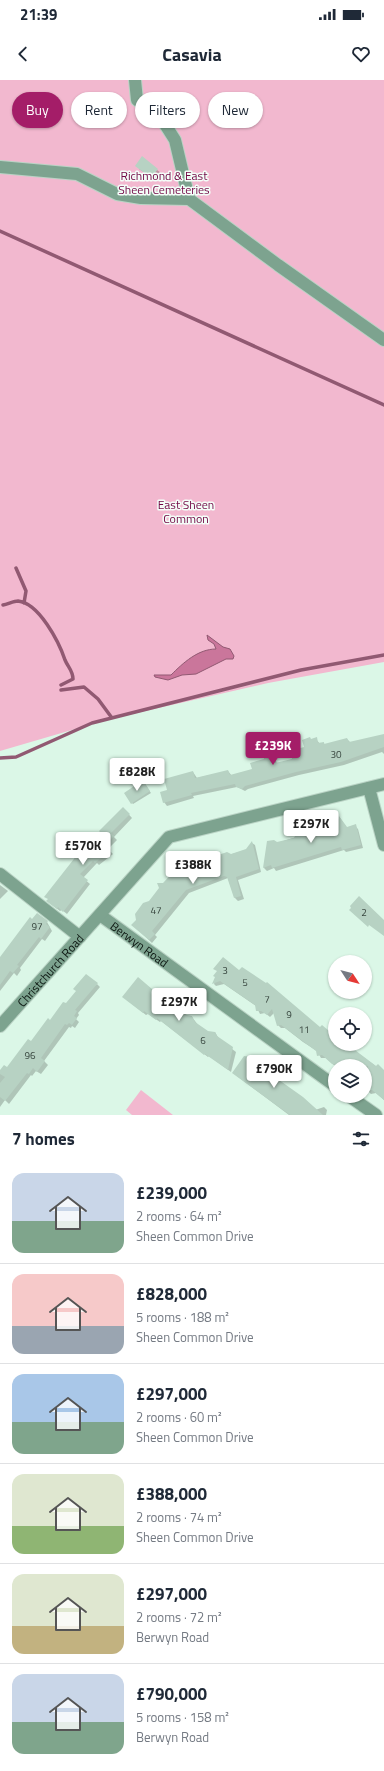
<!DOCTYPE html>
<html lang="en">
<head>
<meta charset="utf-8">
<style>
  body { margin:0; font-family:"Titillium Web",sans-serif; background:#f2f2f3; color:#1f2937; height:100vh; display:flex; flex-direction:column; font-size:15px; white-space:nowrap }
  * { box-sizing:border-box; margin:0 }
  p { font-size:13px; color:#747a83 }
  .icon { flex:none; width:22px; height:22px; fill:none; stroke:currentColor; stroke-width:2; stroke-linecap:round; stroke-linejoin:round }
  .map { position:relative; height:1035px; overflow:hidden }
  .panel { display:flex; flex-direction:column; background:#fff; flex:1 }
  .panel>* { flex:none }
  .hud { position:absolute; left:12px; top:12px; width:360px; height:36px; display:flex; gap:8px }
  .needle { width:26px; rotate:126deg }
  .fabs { position:absolute; left:328px; top:875px; display:grid; gap:8px }
  .fabs a { display:grid; place-items:center; width:44px; height:44px; border-radius:50%; background:#fff; box-shadow:0 1px 3px #0004; font-size:20px }
  .price { position:absolute; translate:-50% -34px; padding:0 9px; border-radius:4px; background:#fff; color:#222; font-size:13px; line-height:26px; filter:drop-shadow(0 1px 2px #0008) }
  .price::after { content:''; position:absolute; left:50%; top:24px; width:12px; height:9px; margin-left:-6px; background:inherit; clip-path:polygon(0 0,100% 0,50% 100%) }
  .price.active { background:#a41d68; color:#fff }
  ul { padding:0; list-style:none }
  li { display:flex; align-items:center; gap:12px; height:100px; padding:0 12px }
  li+li { border-top:1px solid #e0e1e3 }
  li span { display:grid; place-items:center; flex:none; width:112px; height:80px; border-radius:12px; color:#555 }
  li>.icon { margin-inline-start:auto }
  span .icon { width:48px; height:48px; fill:#fffc; stroke-width:1 }
  li b { font-size:17px }
  h2 { display:flex; justify-content:space-between; align-items:center; height:48px; padding:0 12px; font-size:17px }
  .tag { padding:0 14px; border-radius:18px; background:#fff; box-shadow:0 1px 3px #0004; font-size:14px; line-height:36px }
  .tag.active { background:#a41d68; color:#fff }
  .status { display:flex; justify-content:space-between; align-items:center; height:28px; padding:0 20px; background:#fff; direction:ltr }
  .status svg { height:11px; fill:currentColor }
  header { display:flex; justify-content:space-between; align-items:center; height:52px; padding:0 12px; background:#fff; font-size:18px; font-weight:700 }
  .map>svg:first-child { display:block }
  .green { fill:#f2b8cf }
  .water { fill:#ca769b; stroke:#915972 }
  .shadow { fill:#0003 }
  .lines { fill:none; stroke-linecap:round; stroke-linejoin:round }
  .stream { stroke:#915972; stroke-width:3.5 }
  .building { fill:#b7d2c3 }
  .minor-casing { stroke:#bad3c5; stroke-width:14 }
  .minor { stroke:#7da38f; stroke-width:12 }
  .labels { text-anchor:middle; dominant-baseline:central; stroke-width:3; stroke-linejoin:round; paint-order:stroke }
  .number-label { font-size:10px; fill:#37453e }
  .park-label { font-size:12px; fill:#710644; stroke:#f4fff9 }
  .street-label { font-size:12px; fill:#0c1611; stroke:#f4fff9 }
</style>
</head>
<body>
<div class="status"><b>21:39</b><svg viewBox="0 0 49 12"><path d="M0 12V9h3v3zM5 12V6h3v6zM10 12V3h3v9zM15 12V0h3v12zM26 1h20v11H26zM47 4h2v5h-2z"/></svg></div>
<header><svg class="icon" aria-label="back" viewBox="0 0 24 24"><path d="M15 5l-7 7 7 7"/></svg>Casavia<svg class="icon" aria-label="heart" viewBox="0 0 24 24"><path d="M12 20l-8-8c-3-5 5-10 8-4 3-6 11-1 8 4z"/></svg></header>
<div class="map">
<svg width="384" height="1035" viewBox="0 0 384 1035">
  <rect width="100%" height="100%" fill="#dbf7e7"/>
  <path class="green" d="M0,0H384V582L268,603L106,640L0,671Z
    M141,1010L173,1035H132L126,1030Z"/>
  <path class="water" d="M207,555L223,567L230,569L234,576L233,579H226L196,594L182,595L168,600L155,597L154,595H171C183,583 198,569 216,569L214,564L208,560Z"/>
  <path class="shadow" d="M142,78L161,93L155,100L139,89Z
    M384,656V674L382,672L344,685L299,695L248,709L245,711L237,707L193,716L194,718L167,726L164,722L168,711L193,692L197,698L228,691L232,696L253,690L265,680L271,671L274,674L277,684L293,679L311,660L316,659L320,664L324,663L325,665L347,659L351,663Z
    M144,703L151,713L133,724L132,723Z
    M123,728L132,738L114,757L117,760L108,769L113,774L99,785L97,783L83,798L90,804L67,834L62,830L60,831L51,824L79,778Z
    M340,738L347,748L355,746L358,749L363,768L346,772L344,770L276,791L274,788L267,791L264,788L268,762L277,763L338,744Z
    M252,763L255,765L261,792L238,800L244,819L238,821L235,818L228,798L189,813L155,855L157,857L152,863L136,848L149,822L163,805L188,786L247,770Z
    M0,805L8,811L0,819Z
    M33,841L47,842L52,851L45,861L42,859L20,888L21,890L17,896L14,893L0,911V878Z
    M240,892L320,949L335,957V964H345L384,992V1020L376,1013L371,1014L368,1011L369,990L365,995V986H335L326,978H321L317,971L303,962L285,948H281L278,945L274,933L270,937L265,933L260,934L256,926L224,904L216,906L214,904L216,897Z
    M97,904L100,907L78,933L79,935L76,939L79,942L75,948L72,946L71,948L69,947L44,981L48,985L41,994L36,991L32,996L31,995L9,1024L5,1020L0,1027V992L7,988L66,925Z
    M177,919L180,922L178,930L187,936L192,937L198,945L207,952H215L219,959L236,972L231,992L209,976L208,977L161,941L160,942L148,934L146,935L127,920L170,924Z
    M251,978L255,985L267,994L273,991L276,994L275,998L315,1030L324,1027L327,1030L326,1035H289L237,996Z"/>
  <g class="lines">
    <path class="stream" d="M0,151L384,325
      M16,488L26,511L24,523
      M3,525C8,524 14,521 18,521C39,523 59,562 65,580C68,587 73,591 73,599L61,605
      M61,610L84,607L98,619L112,638
      M0,678L16,677L92,643L301,590L384,575"/>
  </g>
  <path class="building" d="M142,76L158,89L151,98L135,86Z
    M384,654V667L341,682L296,692L245,706L242,709L236,707L235,704L191,713L192,715L163,723L160,712L167,710L164,699L193,691L195,698L228,690L230,695L252,689L250,683L264,679L262,672L271,670L275,683L292,679L290,671L304,667L302,660L310,657L311,659L317,657L318,663L324,662V664L347,658L349,662Z
    M143,700L150,711L131,724L124,713Z
    M123,727L130,734L111,753L114,756L105,765L111,770L95,783L93,781L80,794L88,800L63,832L58,827L57,829L46,821L48,819L44,817L77,775L79,776L101,753L99,751Z
    M339,736L347,747L356,744L361,765L342,770L341,767L272,788L271,785L263,788L267,761L274,760L277,762L294,758L296,754L302,756L321,750V748L337,744Z
    M252,761L259,789L236,797L241,816L234,818L227,797L224,796L186,810L152,851L155,854L149,860L131,845L136,840L135,834L143,823L149,821L159,808L157,803H163L179,786L185,783L189,785L227,772L231,774L246,769Z
    M359,816L384,840V856L369,845L368,847L349,830L351,828L350,826Z
    M37,833L48,841L46,844L50,847L41,859L39,857L17,885L19,886L13,893L10,891L0,905V877L30,837L32,839Z
    M223,877L239,890L242,887L266,903L267,902L320,947L322,945L335,956V964H347L376,986L378,984L384,990V1020L372,1010L367,1011L368,986H338L332,984L322,975L317,976L316,971L281,945L277,946L272,929L267,935L261,931H256L255,925L220,901L212,904L215,897L213,896L217,891L213,889Z
    M86,894L98,903L75,930L77,931L74,936L77,938L72,945L69,943L67,945L65,944L41,978L45,981L37,992L33,988L29,994L27,993L5,1021L0,1017V1003L5,997L0,994V990L4,985L7,987L28,959L31,961L48,938L50,940L63,922L66,923L76,911L73,909Z
    M138,897L166,921L167,920L171,922L178,918L175,926L187,935L192,936L195,942L208,951L215,952L217,956L233,967L228,990L205,974L204,975L157,938L156,940L144,931L143,933L122,917Z
    M244,976L251,977L252,982L267,993L273,990L272,995L303,1017L323,1035H290L232,993Z"/>
  <g class="lines">
    <g class="minor-casing">
      <g id="minor">
        <path d="M135,0L137,20L161,38L175,60L189,119"/>
        <path d="M0,87L77,94L117,114L141,118L189,119L278,185L384,260"/>
        <path d="M369,708L384,765"/>
        <path d="M0,794L80,857"/>
        <path id="s1" d="M100,835L335,1006"/>
        <path id="s2" d="M0,946L169,757L384,704"/>
        <path d="M349,1016L376,1035"/>
      </g>
    </g>
    <use href="#minor" class="minor"/>
  </g>
  <g class="labels">
    <g class="number-label">
      <text x="336" y="674">30</text>
      <text x="156" y="830">47</text>
      <text x="364" y="832">2</text>
      <text x="37" y="846">97</text>
      <text x="225" y="890">3</text>
      <text x="245" y="902">5</text>
      <text x="267" y="919">7</text>
      <text x="289" y="934">9</text>
      <text x="304" y="949">11</text>
      <text x="203" y="960">6</text>
      <text x="30" y="975">96</text>
    </g>
    <g class="park-label">
      <text x="164" y="95">Richmond &amp; East<tspan x="164" dy="14">Sheen Cemeteries</tspan></text>
      <text x="186" y="424">East Sheen<tspan x="186" dy="14">Common</tspan></text>
    </g>
    <g class="street-label">
      <text stroke="none"><textPath href="#s1" startOffset="49">Berwyn Road</textPath></text>
      <text stroke="none"><textPath href="#s2" startOffset="75">Christchurch Road</textPath></text>
    </g>
  </g>
</svg>
<div class="fabs">
<a><svg class="needle" viewBox="-14 -14 28 28"><path d="M0-13l5 13h-10z" fill="#e53935"/><path d="M0 13l5-13h-10z" fill="#747a83"/></svg></a>
<a><svg class="icon" aria-label="locate" viewBox="0 0 24 24"><circle cx="12" cy="12" r="6"/><path d="M12 2v4M12 18v4M2 12h4M18 12h4"/></svg></a>
<a><svg class="icon" aria-label="layers" viewBox="0 0 24 24"><path d="M12 4l9 5-9 5-9-5zM3 14l9 5 9-5"/></svg></a>
</div>
<b class="price active" style="left:273px;top:686px">£239K</b>
<b class="price" style="left:137px;top:712px">£828K</b>
<b class="price" style="left:311px;top:764px">£297K</b>
<b class="price" style="left:83px;top:786px">£570K</b>
<b class="price" style="left:193px;top:805px">£388K</b>
<b class="price" style="left:179px;top:942px">£297K</b>
<b class="price" style="left:274px;top:1009px">£790K</b>
<div class="hud">
<a class="tag active">Buy</a>
<a class="tag">Rent</a>
<a class="tag">Filters</a>
<a class="tag">New</a>
</div>
</div>
<section class="panel">
<h2>7 homes<svg class="icon" aria-label="filters" viewBox="0 0 24 24"><path d="M4 7h16M4 17h16"/><circle cx="9" cy="7" r="2"/><circle cx="15" cy="17" r="2"/></svg></h2>
<ul>
<li><span style="background:linear-gradient(#c9d6e8 60%,#7fa58c 0)"><svg class="icon" aria-label="home" viewBox="0 0 24 24"><path d="M3 11l9-7 9 7M6 9v11h12V9"/></svg></span><div><b>£239,000</b><p>2 rooms · 64 m²</p><p>Sheen Common Drive</p></div></li>
<li><span style="background:linear-gradient(#f6c9c9 65%,#9aa5b1 0)"><svg class="icon" aria-label="home" viewBox="0 0 24 24"><path d="M3 11l9-7 9 7M6 9v11h12V9"/></svg></span><div><b>£828,000</b><p>5 rooms · 188 m²</p><p>Sheen Common Drive</p></div></li>
<li><span style="background:linear-gradient(#a9c7e8 60%,#7fa58c 0)"><svg class="icon" aria-label="home" viewBox="0 0 24 24"><path d="M3 11l9-7 9 7M6 9v11h12V9"/></svg></span><div><b>£297,000</b><p>2 rooms · 60 m²</p><p>Sheen Common Drive</p></div></li>
<li><span style="background:linear-gradient(#dfe7d0 65%,#8fb573 0)"><svg class="icon" aria-label="home" viewBox="0 0 24 24"><path d="M3 11l9-7 9 7M6 9v11h12V9"/></svg></span><div><b>£388,000</b><p>2 rooms · 74 m²</p><p>Sheen Common Drive</p></div></li>
<li><span style="background:linear-gradient(#dfe7d0 65%,#c2b280 0)"><svg class="icon" aria-label="home" viewBox="0 0 24 24"><path d="M3 11l9-7 9 7M6 9v11h12V9"/></svg></span><div><b>£297,000</b><p>2 rooms · 72 m²</p><p>Berwyn Road</p></div></li>
<li><span style="background:linear-gradient(#c9d6e8 60%,#7fa58c 0)"><svg class="icon" aria-label="home" viewBox="0 0 24 24"><path d="M3 11l9-7 9 7M6 9v11h12V9"/></svg></span><div><b>£790,000</b><p>5 rooms · 158 m²</p><p>Berwyn Road</p></div></li>
</ul>
</section>
</body>
</html>
